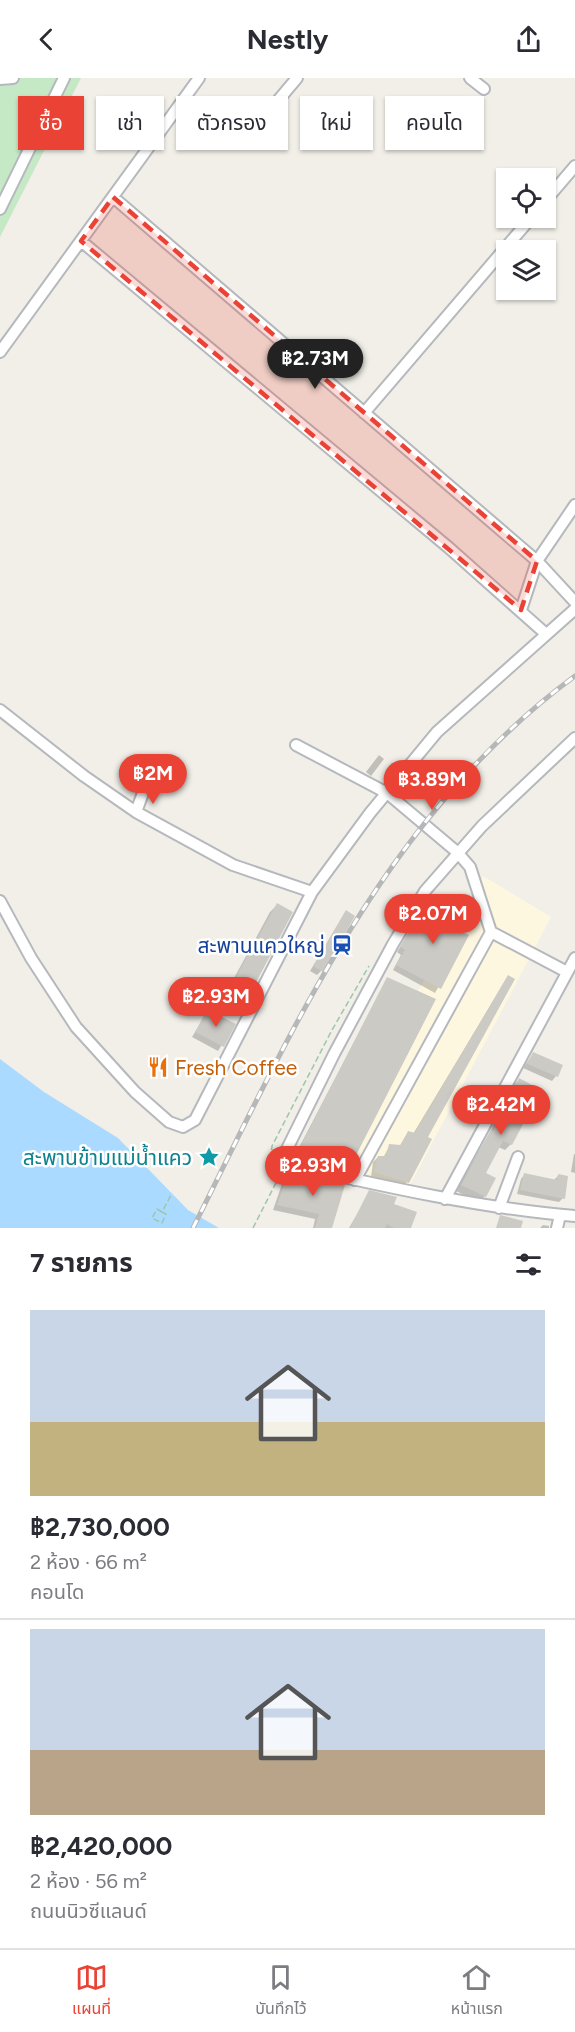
<!DOCTYPE html>
<html lang="th">
<head>
<meta charset="utf-8">
<style>
  body { margin:0; font-family:Figtree,"Noto Sans Thai",sans-serif; background:#f7f7f7; color:#2b2b33; height:100vh; display:flex; flex-direction:column; font-size:22px; white-space:nowrap }
  * { box-sizing:border-box; margin:0 }
  p { font-size:20px; color:#7c7c81 }
  .icon { flex:none; width:33px; height:33px; fill:none; stroke:currentColor; stroke-width:2; stroke-linecap:round; stroke-linejoin:round }
  .map { position:relative; height:1150px; overflow:hidden }
  .details { display:flex; flex-direction:column; background:#fff; flex:1 }
  .details>* { flex:none }
  .banner { position:absolute; left:18px; top:18px; width:540px; height:54px; display:flex; gap:12px }
  .controls { position:absolute; left:496px; top:90px; display:grid; gap:12px }
  .controls a { display:grid; place-items:center; width:60px; height:60px; border-radius:0px; background:#fff; box-shadow:0 2px 4px #0004; font-size:30px }
  .price { position:absolute; translate:-50% -51px; padding:0 14px; border-radius:21px; background:#ea4335; color:#fff; font-size:20px; line-height:39px; filter:drop-shadow(0 2px 3px #0008) }
  .price::after { content:''; position:absolute; left:50%; top:36px; width:18px; height:14px; margin-left:-9px; background:inherit; clip-path:polygon(0 0,100% 0,50% 100%) }
  .price.current { background:#222; color:#fff }
  ul { padding:0; list-style:none }
  li { display:grid; align-content:center; gap:12px; height:318px; padding:0 30px }
  li+li { border-top:2px solid #e1e1e2 }
  li span { display:grid; place-items:center; height:186px; border-radius:0px; color:#555 }
  li>.icon { margin-inline-start:auto }
  span .icon { width:108px; height:108px; fill:#fffc; stroke-width:1 }
  li b { font-size:26px }
  h2 { display:flex; justify-content:space-between; align-items:center; height:72px; padding:0 30px; font-size:26px }
  .chip { padding:0 21px; border-radius:0px; background:#fff; box-shadow:0 2px 4px #0004; font-size:21px; line-height:54px }
  .chip.current { background:#ea4335; color:#fff }
  header { display:flex; justify-content:space-between; align-items:center; height:78px; padding:0 30px; background:#fff; font-size:27px; font-weight:700 }
  .menu { display:flex; justify-content:space-around; align-items:center; height:84px; border-top:2px solid #e1e1e2; background:#fff; font-size:16px; color:#7c7c81 }
  .menu a { display:grid; justify-items:center; gap:3px }
  .menu .current { color:#ea4335 }
  .map>svg:first-child { display:block }
  .commercial { fill:#fef7e0 }
  .green { fill:#c5e8c5 }
  .water { fill:#aadaff }
  .shadow { fill:#0003 }
  .building { fill:#cccac5 }
  .lines { fill:none; stroke-linecap:round; stroke-linejoin:round }
  .minor-casing { stroke:#b5b8bc; stroke-width:14 }
  .path { stroke:#9cc7a9; stroke-width:1.5; stroke-dasharray:6 3; stroke-linecap:butt }
  .minor { stroke:#fff; stroke-width:10 }
  .rail-casing { stroke:#b6b7b8; stroke-width:5 }
  .rail { stroke:#fff; stroke-width:3; stroke-dasharray:9; stroke-linecap:butt }
  .marked { fill:#ea4335; fill-opacity:0.2; stroke:#ea4335; stroke-width:4.5; stroke-dasharray:12 8; stroke-linejoin:round }
  .labels { text-anchor:middle; dominant-baseline:central; stroke-width:5; stroke-linejoin:round; paint-order:stroke }
  .transit-label { font-size:21px; fill:#164399; stroke:#fff; text-anchor:end }
  .food-label { font-size:21px; fill:#c56008; stroke:#fff; text-anchor:start }
  .culture-label { font-size:21px; fill:#0d838f; stroke:#fff; text-anchor:end }
</style>
</head>
<body>
<header><svg class="icon" aria-label="back" viewBox="0 0 24 24"><path d="M15 5l-7 7 7 7"/></svg>Nestly<svg class="icon" aria-label="share" viewBox="0 0 24 24"><path d="M12 15V3M7 8l5-5 5 5M5 13v7h14v-7"/></svg></header>
<div class="map">
<svg width="575" height="1150" viewBox="0 0 575 1150">
  <rect width="100%" height="100%" fill="#f1efe8"/>
  <path class="commercial" d="M483,798L551,839L410,1107L320,1087Z"/>
  <path class="green" d="M0,0H81L0,159Z"/>
  <path class="water" d="M0,981L44,1014L118,1060L188,1132L219,1150H0Z"/>
  <path class="shadow" d="M379,677L384,681L371,698L366,694Z
    M433,818L443,848L467,858L435,915L393,892L401,877L397,874L408,856L412,851L419,856L425,844L417,840Z
    M277,827L249,915L242,921L227,913L270,834Z
    M346,834L321,893L317,897L310,893Z
    M508,898L425,1060L407,1104L403,1109L371,1099L373,1084L378,1079L383,1080L390,1067L399,1069L408,1054L413,1056Z
    M387,901L348,1090L343,1095L292,1083Z
    M208,933L234,947L218,973L192,959Z
    M533,976L556,998L552,1003L523,990Z
    M519,1002L539,1013L511,1066L505,1072L498,1069L484,1096L485,1118L479,1124L456,1113L490,1054L513,1008Z
    M574,1076H575V1095L571,1094Z
    M289,1095L343,1108L330,1150H313L315,1141L273,1132L284,1100Z
    M525,1096L554,1102L558,1098L563,1120L559,1124L517,1116L521,1101Z
    M370,1114L392,1127L415,1135L410,1150H349Z
    M543,1147L549,1148V1150H540Z"/>
  <path class="building" d="M432,816L456,831L446,847L469,857L441,911L396,887L405,872L400,869L412,849L421,855L428,839L421,835Z
    M277,825L293,834L250,916L232,906Z
    M346,832L355,838L323,894L313,888Z
    M508,897L515,901L428,1059L432,1061L409,1105L374,1094L378,1078H386L389,1066L401,1067L408,1053L415,1055Z
    M387,899L436,921L349,1091L295,1079Z
    M207,932L236,946L224,969L195,954Z
    M533,974L563,987L558,999L527,986Z
    M519,1000L541,1012L512,1067L503,1063L486,1095L496,1100L486,1119L461,1107L491,1052L493,1053Z
    M289,1093L345,1107L332,1150H315L319,1136L277,1127Z
    M524,1095L557,1102L558,1096L568,1098L565,1121L520,1112Z
    M369,1112L397,1119L394,1126L417,1134L411,1150H394L387,1146L385,1150H350Z
    M500,1137L523,1143L521,1150H496Z"/>
  <g class="lines">
    <g class="minor-casing">
      <path id="minor" d="M470,0L484,11
        M0,1L13,0
        M254,51L297,0
        M113,119L537,483L521,532
        M546,122L575,88
        M0,131L64,0
        M81,163L448,469L546,556
        M0,274L199,0
        M364,335L531,140
        M575,427L537,483L575,524
        M0,632L84,698L136,734L233,787L312,814
        M575,660L482,748L425,813L393,866L334,976L286,1073L287,1083L294,1088C387,1109 480,1130 575,1138
        M296,667L387,715L457,774L470,789L491,854L355,1102
        M136,734L151,693
        M0,823L31,880L76,949L135,1014L169,1044L183,1049L195,1042L312,814L370,735L437,654L575,531
        M491,854L567,894
        M445,1121L575,880
        M499,1130L518,1079
        M557,1150L560,1137"/>
    </g>
    <path class="path" d="M282,1093L270,1084L272,1068L332,952L369,888
      M162,1134L157,1131L152,1140L162,1145L166,1136L162,1134L172,1115
      M253,1150L282,1093"/>
    <use href="#minor" class="minor"/>
    <g class="rail-casing">
      <path id="rail" d="M193,1150C294,948 387,736 575,598"/>
    </g>
    <use href="#rail" class="rail"/>
  </g>
  <path class="marked" d="M113,119L537,483L521,532L81,163Z"/>
  <defs>
    <g id="station-bare" transform="scale(1.62)"><path d="M-3-6H3Q5-6 5-4V2Q5 4 3 4L4.5 6H3L1.5 4h-3L-3 6H-4.5L-3 4Q-5 4-5 2V-4Q-5-6-3-6ZM-3.5-4v3h7v-3ZM-3.5 1v1.5H-2V1ZM2 1v1.5H3.5V1Z" fill="#1a4fb4" stroke="#fff" stroke-width="2.5" paint-order="stroke"/></g>
    <g id="restaurant-bare" transform="scale(1.62)"><path d="M-5-6h1v4h1v-4h1v4h1v-4h1v5L-1.5 .5V6h-2V.5L-5-1ZM5-6V6H3V1.5H1.5Q1.5-4 5-6Z" fill="#e8710a" stroke="#fff" stroke-width="2.5" paint-order="stroke"/></g>
    <g id="sight-bare" transform="scale(1.62)"><path d="M0-6L1.8-2.2L6-1.7L2.9 1.2L3.7 5.4L0 3.3L-3.7 5.4L-2.9 1.2L-6-1.7L-1.8-2.2Z" fill="#0f9aa8" stroke="#fff" stroke-width="2.5" paint-order="stroke"/></g>
  </defs>
  <g fill-rule="evenodd">
    <use href="#station-bare" x="342" y="867"/>
    <use href="#restaurant-bare" x="158" y="989"/>
    <use href="#sight-bare" x="209" y="1079"/>
  </g>
  <g class="labels">
    <g class="transit-label">
      <text x="325" y="867">สะพานแควใหญ่</text>
    </g>
    <g class="food-label">
      <text x="175" y="989">Fresh Coffee</text>
    </g>
    <g class="culture-label">
      <text x="192" y="1079">สะพานข้ามแม่น้ำแคว</text>
    </g>
  </g>
</svg>
<div class="controls">
<a><svg class="icon" aria-label="locate" viewBox="0 0 24 24"><circle cx="12" cy="12" r="6"/><path d="M12 2v4M12 18v4M2 12h4M18 12h4"/></svg></a>
<a><svg class="icon" aria-label="layers" viewBox="0 0 24 24"><path d="M12 4l9 5-9 5-9-5zM3 14l9 5 9-5"/></svg></a>
</div>
<b class="price current" style="left:315px;top:312px">฿2.73M</b>
<b class="price" style="left:153px;top:727px">฿2M</b>
<b class="price" style="left:432px;top:733px">฿3.89M</b>
<b class="price" style="left:433px;top:867px">฿2.07M</b>
<b class="price" style="left:216px;top:950px">฿2.93M</b>
<b class="price" style="left:501px;top:1058px">฿2.42M</b>
<b class="price" style="left:313px;top:1119px">฿2.93M</b>
<div class="banner">
<a class="chip current">ซื้อ</a>
<a class="chip">เช่า</a>
<a class="chip">ตัวกรอง</a>
<a class="chip">ใหม่</a>
<a class="chip">คอนโด</a>
</div>
</div>
<section class="details">
<h2>7 รายการ<svg class="icon" aria-label="filters" viewBox="0 0 24 24"><path d="M4 7h16M4 17h16"/><circle cx="9" cy="7" r="2"/><circle cx="15" cy="17" r="2"/></svg></h2>
<ul>
<li><span style="background:linear-gradient(#c9d6e8 60%,#c2b280 0)"><svg class="icon" aria-label="home" viewBox="0 0 24 24"><path d="M3 11l9-7 9 7M6 9v11h12V9"/></svg></span><div><b>฿2,730,000</b><p>2 ห้อง · 66 m²</p><p>คอนโด</p></div></li>
<li><span style="background:linear-gradient(#c9d6e8 65%,#b9a48a 0)"><svg class="icon" aria-label="home" viewBox="0 0 24 24"><path d="M3 11l9-7 9 7M6 9v11h12V9"/></svg></span><div><b>฿2,420,000</b><p>2 ห้อง · 56 m²</p><p>ถนนนิวซีแลนด์</p></div></li>
</ul>
</section>
<nav class="menu">
<a class="current"><svg class="icon" aria-label="map" viewBox="0 0 24 24"><path d="M3 6l6-2 6 2 6-2v14l-6 2-6-2-6 2zM9 4v14M15 6v14"/></svg>แผนที่</a>
<a><svg class="icon" aria-label="saved" viewBox="0 0 24 24"><path d="M7 4h10v16l-5-4-5 4z"/></svg>บันทึกไว้</a>
<a><svg class="icon" aria-label="home" viewBox="0 0 24 24"><path d="M3 11l9-7 9 7M6 9v11h12V9"/></svg>หน้าแรก</a>
</nav>
</body>
</html>
